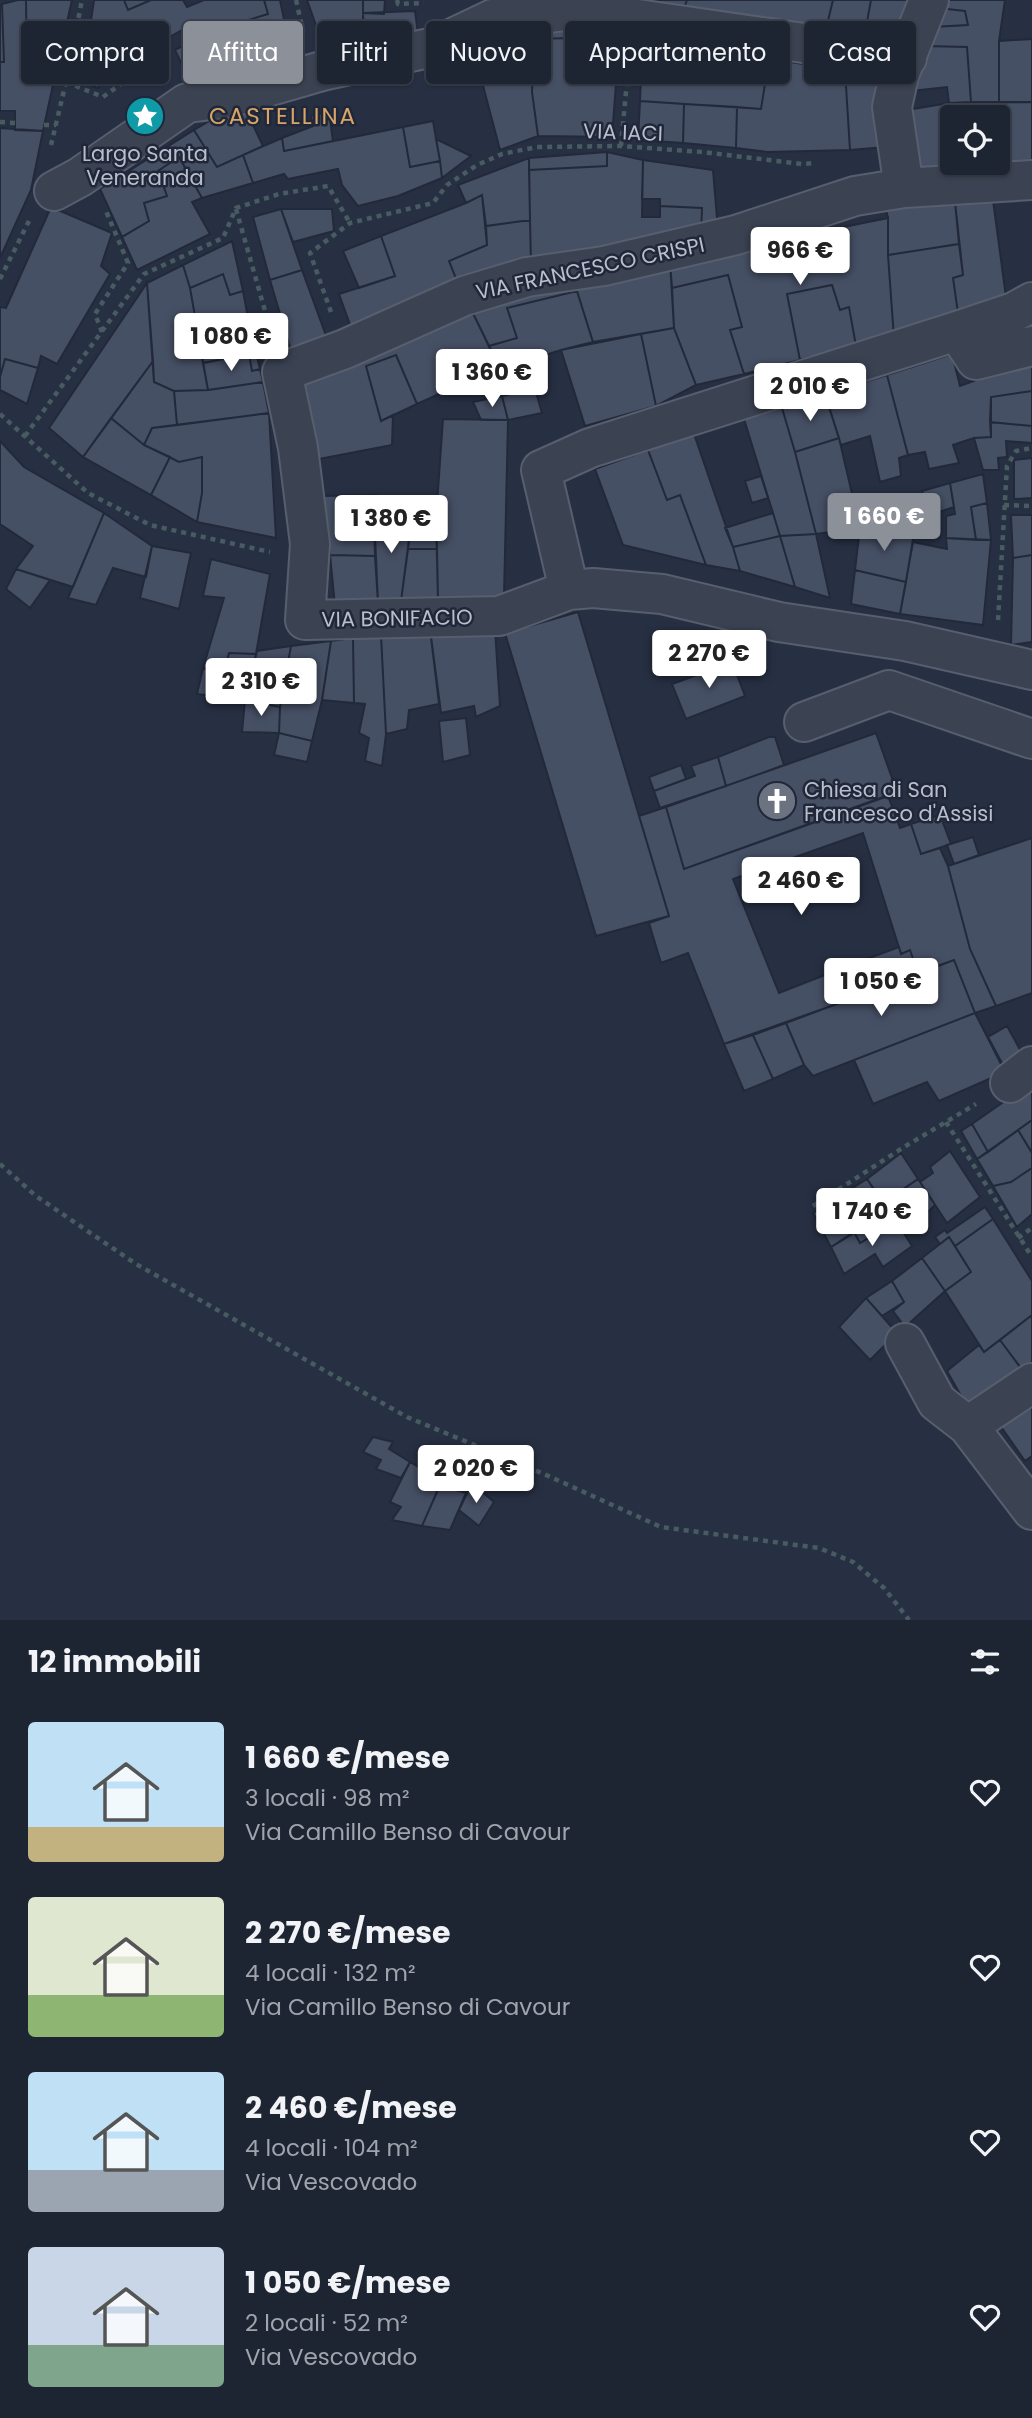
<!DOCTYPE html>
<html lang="it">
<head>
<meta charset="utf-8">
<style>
  body { margin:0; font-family:Poppins,sans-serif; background:#2a303e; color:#f1f3f6; height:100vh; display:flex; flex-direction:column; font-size:26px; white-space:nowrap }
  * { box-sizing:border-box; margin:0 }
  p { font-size:23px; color:#a0a4ac }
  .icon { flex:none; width:38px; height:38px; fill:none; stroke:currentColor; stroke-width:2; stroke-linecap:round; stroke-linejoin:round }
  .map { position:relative; height:1620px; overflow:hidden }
  .panel { display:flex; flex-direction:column; background:#1d2432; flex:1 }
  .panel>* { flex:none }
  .banner { position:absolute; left:21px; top:21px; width:990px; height:63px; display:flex; gap:14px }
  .controls { position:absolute; left:940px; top:105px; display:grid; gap:14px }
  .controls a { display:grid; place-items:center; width:70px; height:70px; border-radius:7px; background:#1d2432; box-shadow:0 2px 5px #0004,0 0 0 2px #3b414d; font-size:35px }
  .price { position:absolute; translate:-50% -60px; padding:0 16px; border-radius:7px; background:#fff; color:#222; font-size:23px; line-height:46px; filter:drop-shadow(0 2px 4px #0008) }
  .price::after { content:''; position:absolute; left:50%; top:42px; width:21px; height:16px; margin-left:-10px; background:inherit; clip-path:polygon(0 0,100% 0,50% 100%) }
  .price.active { background:#8c9099; color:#fff }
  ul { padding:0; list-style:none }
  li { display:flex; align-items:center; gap:21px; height:175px; padding:0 28px }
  li span { display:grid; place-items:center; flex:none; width:196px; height:140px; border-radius:7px; color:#555 }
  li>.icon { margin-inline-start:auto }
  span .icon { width:84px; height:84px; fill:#fffc; stroke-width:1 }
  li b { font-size:30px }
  h2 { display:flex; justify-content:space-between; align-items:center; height:84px; padding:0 28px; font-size:30px }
  .chip { padding:0 24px; border-radius:7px; background:#1d2432; box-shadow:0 2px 5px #0004,0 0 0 2px #3b414d; font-size:24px; line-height:63px }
  .chip.active { background:#8c9099; color:#fff }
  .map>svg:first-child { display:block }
  .building { fill:#465065; stroke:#22293a; stroke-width:2 }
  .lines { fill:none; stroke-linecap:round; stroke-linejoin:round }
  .minor-casing { stroke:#575e6d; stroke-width:42 }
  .path { stroke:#475b60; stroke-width:4.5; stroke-dasharray:5 5; stroke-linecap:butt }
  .minor { stroke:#3b4353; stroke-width:38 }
  .labels { text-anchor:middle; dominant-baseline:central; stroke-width:5; stroke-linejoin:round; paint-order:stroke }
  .street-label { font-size:21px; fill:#b9becc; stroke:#202738 }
  .poi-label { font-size:21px; fill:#b9becc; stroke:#202738 }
  .neighbourhood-label { font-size:23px; letter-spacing:2px; fill:#d7a469; stroke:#202738 }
</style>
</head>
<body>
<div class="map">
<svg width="1032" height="1620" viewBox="0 0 1032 1620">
  <rect width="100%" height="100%" fill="#273043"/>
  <path class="building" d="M18,0H26L27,78L54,80L43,131L15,130V111H0V62H4L2,4Z
    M26,0H72L54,80L27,78Z
    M94,0H124L128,10L151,0H183L187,7L204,0H264L268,14L242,22L251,46L184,69L175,50L194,40L191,25L148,49L132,24L87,47Z
    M124,0H151L128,10Z
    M264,0H280L287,34L251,46L242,22L268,14Z
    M363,0H385L384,14L363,13Z
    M363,0V24L318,31L307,0Z
    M640,0H687L683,11Z
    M687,0H833L825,33L683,11Z
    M833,0H871L864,38L825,33Z
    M871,0H918L900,42L864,38Z
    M940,0H1005L999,41V102H971L967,47L926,46L932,27L968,25L965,11L938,8Z
    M2,4L4,62H0V5Z
    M938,8L965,11L968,25L932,27Z
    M415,11L419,41L365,50L363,13Z
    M132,24L148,49L97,88L82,81L87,47Z
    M363,24L365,50L339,56L333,29Z
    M528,26L533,64L532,92L538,136L500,150L481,78L506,71L500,35Z
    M528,26L620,29L617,70L577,68L574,38L530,39Z
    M643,30L769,59L761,109L640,101Z
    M500,35L506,71L481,78L476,60L458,70L451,51Z
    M574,38L577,68L617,70L612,137L538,136L532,92L533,64L530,39Z
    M1032,39V102H999V41Z
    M926,46L967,47L971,102L949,103L947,87L911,91Z
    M769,59L845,70L850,150L767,152L736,148L737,107L761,109Z
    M845,70L876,72L886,147L850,150Z
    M640,101L684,104L683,143L638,140Z
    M242,102L263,146L217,167L194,130Z
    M1032,102V161L955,168V163H998V117H952V137L949,103Z
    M949,103L952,163H955V168L916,171L907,110Z
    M684,104L737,107L736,148L683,143Z
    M329,111L333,141L284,151L282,138L313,126L311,116Z
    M433,121L440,161L410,167L403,127Z
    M403,127L410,167L440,161L442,178L398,196L358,206L342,185L338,169L288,179L284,174L253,183L243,155L282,138L284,151Z
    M0,128L43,131L31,190L0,258Z
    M194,130L217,167L243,155L253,183L202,198L179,157L158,171L167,196L144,203L149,221L122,237L100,189Z
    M436,139L471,156L442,178L440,161Z
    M607,152L643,160L642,217H660V206L702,208L701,234L531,266L529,170L607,166Z
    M607,152V166L529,170V158Z
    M179,157L202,198L192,202L210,234L137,270L122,237L149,221L144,203L167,196L158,171Z
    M529,158L530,220L486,226L482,195L466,203L458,185Z
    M643,160L713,170L718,230L701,234L702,208L660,206V199H642Z
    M482,195L487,245L449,261L461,291L353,333L339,294L395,276L381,236L466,203Z
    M993,200L1006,297L958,313L953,278L963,275L955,202Z
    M955,202L959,244L888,255V218L885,206Z
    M51,207L112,233L101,266L110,274L57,364L41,356L38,368L5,359L0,377V307L6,308Z
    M281,209L302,270L270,280L253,217Z
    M281,209H332L334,231L293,242Z
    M888,218V255L894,338L856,346L849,307L840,310L832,285L787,294L800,360L744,374L730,330L742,327L728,275L672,288L670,262Z
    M530,220L531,266L461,291L449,261L487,245L486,226Z
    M381,236L395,276L359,288L343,251Z
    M232,241L243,291L230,295L223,274L190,288L183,265Z
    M959,244L963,275L953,278L958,313L894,338L888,255Z
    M670,262L674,328L593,342L577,291L576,281Z
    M183,265L190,288L208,390L174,391L154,382L147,283Z
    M302,270L328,341L291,351L270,280Z
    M223,274L230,295L243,291L249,323L198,333L190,288Z
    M728,275L742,327L730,330L744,374L696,385L674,328L672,288Z
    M576,281L577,291L507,308L517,338L489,346L469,305Z
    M147,283L153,361L83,457L49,428Z
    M832,285L840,310L849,307L856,346L800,360L787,294Z
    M577,291L593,342L561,350L527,361L542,413L508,420L502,396L508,395L499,367L489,346L517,338L507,308Z
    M469,305L499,367L417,404L396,355L366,366L381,421L393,415L392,445L319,459L303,381Z
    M249,323L260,369L252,371L249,354L203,363L198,333Z
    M674,328L696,385L656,406L641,334Z
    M641,334L656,406L585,426L561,350Z
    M249,354L252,371L260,369L263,382L208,390L203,363Z
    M952,354L960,386L1032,360V391L991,397V437L974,438L953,445L959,463L929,469L925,452L908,455L887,375Z
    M396,355L417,404L381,421L366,366Z
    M5,359L38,368L27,404L0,390V377Z
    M153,361L154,382L174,391L177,425L152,428L144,445L111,418Z
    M887,375L908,455L899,458L901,476L880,482L870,436L841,445L825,394Z
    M263,382L269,413L177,425L174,391L208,390Z
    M1032,391V426L990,422L991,397Z
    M825,394L839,438L795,452L782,408Z
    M502,396L508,420H481L473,402Z
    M782,408L795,452L816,534L780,536L744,419Z
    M269,413L276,538L197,522L202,493V457L179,462L144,445L152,428Z
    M111,418L144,445L170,457L151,495L83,457Z
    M443,419L508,420L504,597L438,599L436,518Z
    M990,422L1032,426V443L1006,441L1007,457L998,458L999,470H983L974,438L991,437Z
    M694,434L733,547L740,571L706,565L680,495L667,500L648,450Z
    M839,438L860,528L816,534L795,452Z
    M0,441L24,467L104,513L73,587L16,569L33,546L0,524Z
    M648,450L667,500L680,495L706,565L623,545L595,469Z
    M170,457L179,462L202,457V493L197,522L151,495Z
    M1032,458V498L1014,499V460Z
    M983,474L987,503L971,507L976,540L946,538V516L955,514L950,483Z
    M761,476L768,498L752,503L745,481Z
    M950,483L954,507L930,515L922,491Z
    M377,495L374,513L375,556L330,555L323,496Z
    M987,503L991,540H976L971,507Z
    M870,504L919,509L914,533L868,529Z
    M104,513L152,546L146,577L113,568L96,605L68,598Z
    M374,513L412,516L401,601L378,603Z
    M773,513L780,536L733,547L725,528Z
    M1011,515H1032V555L1013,558Z
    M412,516L436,518L437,549H408Z
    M860,528L914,533L906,582L855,570Z
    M816,534L830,598L795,587L780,536Z
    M780,536L795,587L740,571L733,547Z
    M946,538L991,540L983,625L900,614L913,542L947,549Z
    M152,546L191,553L179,609L140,598Z
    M408,549H437L438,599L401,601Z
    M330,555L375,556L378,603L335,606Z
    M1032,555V642L1011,645L1013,558Z
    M211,559L270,574L256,654L229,653L225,671L203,668L224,598L203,596Z
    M16,569L50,580L30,608L6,589Z
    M855,570L906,582L900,614L851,604Z
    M578,612L669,916L596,936L505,633Z
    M430,629H495L500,706L476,717L474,706L441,713Z
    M430,629L439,704L409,710L407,729L386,734L381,635Z
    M381,635L386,734L382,766L365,761L369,738L359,733L365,704L354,703L353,638Z
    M353,638L354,703L322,700L331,641Z
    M331,641L322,700L312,741L279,733L280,707L291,646Z
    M291,646L280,707L245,700L257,651Z
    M229,653L256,654L245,700L197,694L203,668L225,671Z
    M732,662L745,696L686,719L672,684Z
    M245,700L280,707L279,733L242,732Z
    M466,718L470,755L443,762L439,721Z
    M279,733L312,741L307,762L274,755Z
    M876,733L897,792L684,869L666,807Z
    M769,737H775L784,765L726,786L718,757Z
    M718,757L726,786L660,808L654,791L695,776L691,766Z
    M681,765L686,779L654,791L649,777Z
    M888,796L900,828L911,824L921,854L940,848L948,866L970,949L996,1006L975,1013L954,960L918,973L910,950L901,954L863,833L733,879L779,993L853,964L865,994L724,1044L688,953L661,963L649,923L669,916L639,816L666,807L684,869Z
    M940,815L951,844L921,854L911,824Z
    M973,837L979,855L954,864L947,845Z
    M1032,838V993L996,1006L970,949L948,866Z
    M899,947L901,954L910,950L918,973L865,994L853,964Z
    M954,960L975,1013L813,1076L804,1065L786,1023Z
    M975,1013L1005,1072L939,1101L927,1082L873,1104L854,1060Z
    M786,1023L804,1065L773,1079L753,1035Z
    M1007,1026L1023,1055L1003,1065L988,1037Z
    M753,1035L773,1079L744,1091L724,1044Z
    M1032,1082V1120L988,1152L972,1124Z
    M1032,1120V1153L1018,1130Z
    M972,1124L988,1152L977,1159L961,1131Z
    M1018,1130L1032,1153V1168L1011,1182L993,1186L977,1159Z
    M950,1151L980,1197L947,1223L920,1182L933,1173L930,1167Z
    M901,1153L918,1179L883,1203L867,1179Z
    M1032,1168V1214L1017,1227L993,1186L1011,1182Z
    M867,1179L896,1221L860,1243L854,1232L859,1230L852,1217L863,1209L851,1189Z
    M918,1179L928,1194L893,1217L883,1203Z
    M851,1189L863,1209L852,1217L859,1230L831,1247L813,1213Z
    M928,1194L935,1205L905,1235L893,1217Z
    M985,1207L993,1219L955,1246L949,1237L940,1244L935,1237L945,1230L947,1233Z
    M993,1219L1032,1281V1315L984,1352L945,1291L971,1272L955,1246Z
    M896,1221L912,1246L883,1267L875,1254L844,1274L831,1247L854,1232L860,1243Z
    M949,1237L971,1272L945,1291L922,1258Z
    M922,1258L945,1291L905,1327L893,1311L904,1302L892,1281Z
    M892,1281L904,1302L882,1316L866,1298Z
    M866,1298L897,1333L870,1360L839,1327Z
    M1032,1315V1370L1026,1375L1000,1340Z
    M1000,1340L1026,1375L969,1410L947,1371L979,1345L984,1352Z
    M1032,1398V1456L1025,1461L997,1421Z
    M373,1437L393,1442L389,1449L410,1462L401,1478L376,1469L381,1460L363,1452Z
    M410,1462L439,1479L440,1485L422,1526L392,1520L401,1507L390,1502Z
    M472,1483L494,1502L479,1526L459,1510Z
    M440,1485L466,1493L450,1530L422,1526Z"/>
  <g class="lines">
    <g class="minor-casing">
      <path id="minor" d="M904,188L892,107L899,75L929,0
        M54,191L80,177L187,103L229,98L322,71L434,47L493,19L575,10L907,58
        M1032,302L1014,312L957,331L590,448L541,470L569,590L593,588L662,594L779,622L905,641L1032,670
        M957,331L976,360L1032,346
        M569,590L499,616L305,620L310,544L298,448L282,372L345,349L464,296L527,277L604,266L736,235L855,196L904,188L1032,180
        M804,722L889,690L1032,739
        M1010,1083L1032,1066
        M905,1343L937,1402L968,1426L1032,1510
        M968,1426L1032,1383"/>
    </g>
    <path class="path" d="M296,0L303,31L302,32
      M397,0L398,4L424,3
      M66,82L103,97L155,59L161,70
      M0,122L15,123
      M44,125H56
      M51,145L66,82L82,0
      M621,146L629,59
      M236,209L271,332
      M0,279L29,221
      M331,312L310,253L350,223L433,203L447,185L477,165L502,154L537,147L621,146L702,152L802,164L816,163
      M102,332L95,314L128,263L106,211
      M0,414L88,493L150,525L270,552
      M25,436L144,274L223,238L236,208L279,194L328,186L350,223
      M1004,505L1032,506
      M998,620L1007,466L1016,451L1032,448
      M946,1122L1032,1257
      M0,1164L36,1196L136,1264L407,1417L544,1474L661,1527L819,1548L853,1562L884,1588L909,1620
      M813,1206L904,1147L976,1104
      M1018,1238L1032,1228"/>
    <use href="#minor" class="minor"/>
  </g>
  <defs>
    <g id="sight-disc" transform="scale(2.0125)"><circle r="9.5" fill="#0f9aa8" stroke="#202738"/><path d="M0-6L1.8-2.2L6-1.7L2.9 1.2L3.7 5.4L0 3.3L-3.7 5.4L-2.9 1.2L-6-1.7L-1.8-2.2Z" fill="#fff"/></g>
    <g id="church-disc" transform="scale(2.0125)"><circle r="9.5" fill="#6b7280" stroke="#202738"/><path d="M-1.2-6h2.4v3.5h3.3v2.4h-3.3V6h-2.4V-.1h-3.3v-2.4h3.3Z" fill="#fff"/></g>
  </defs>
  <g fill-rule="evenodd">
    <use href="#sight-disc" x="145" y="116"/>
    <use href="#church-disc" x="777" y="801"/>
  </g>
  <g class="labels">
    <g class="street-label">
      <text transform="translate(623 132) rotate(2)">VIA IACI</text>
      <text transform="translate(590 268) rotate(-12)">VIA FRANCESCO CRISPI</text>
      <text transform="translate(397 618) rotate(-1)">VIA BONIFACIO</text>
    </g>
    <g class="poi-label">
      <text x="145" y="153">Largo Santa<tspan x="145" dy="24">Veneranda</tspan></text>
      <text x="804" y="789" text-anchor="start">Chiesa di San<tspan x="804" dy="24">Francesco d'Assisi</tspan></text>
    </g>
    <g class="neighbourhood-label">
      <text x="283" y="116">CASTELLINA</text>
    </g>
  </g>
</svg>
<div class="controls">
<a><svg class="icon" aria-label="locate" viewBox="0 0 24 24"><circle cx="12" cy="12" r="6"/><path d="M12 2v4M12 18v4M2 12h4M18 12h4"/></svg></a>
</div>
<b class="price" style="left:800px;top:287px">966 €</b>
<b class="price" style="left:231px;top:373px">1 080 €</b>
<b class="price" style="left:492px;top:409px">1 360 €</b>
<b class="price" style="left:810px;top:423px">2 010 €</b>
<b class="price active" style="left:884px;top:553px">1 660 €</b>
<b class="price" style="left:391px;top:555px">1 380 €</b>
<b class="price" style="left:709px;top:690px">2 270 €</b>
<b class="price" style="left:261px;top:718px">2 310 €</b>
<b class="price" style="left:801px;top:917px">2 460 €</b>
<b class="price" style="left:881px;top:1018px">1 050 €</b>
<b class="price" style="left:872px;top:1248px">1 740 €</b>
<b class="price" style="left:476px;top:1505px">2 020 €</b>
<div class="banner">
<a class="chip">Compra</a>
<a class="chip active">Affitta</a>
<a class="chip">Filtri</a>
<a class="chip">Nuovo</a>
<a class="chip">Appartamento</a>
<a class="chip">Casa</a>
</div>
</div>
<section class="panel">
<h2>12 immobili<svg class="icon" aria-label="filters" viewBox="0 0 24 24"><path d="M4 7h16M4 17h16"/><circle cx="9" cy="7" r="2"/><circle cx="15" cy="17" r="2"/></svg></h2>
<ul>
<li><span style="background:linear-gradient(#bfe0f5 75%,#c2b280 0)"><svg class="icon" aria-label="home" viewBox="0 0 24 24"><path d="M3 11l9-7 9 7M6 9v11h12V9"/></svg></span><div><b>1 660 €/mese</b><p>3 locali · 98 m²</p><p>Via Camillo Benso di Cavour</p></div><svg class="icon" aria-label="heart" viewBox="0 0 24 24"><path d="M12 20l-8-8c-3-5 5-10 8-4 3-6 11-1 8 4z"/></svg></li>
<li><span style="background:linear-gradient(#dfe7d0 70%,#8fb573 0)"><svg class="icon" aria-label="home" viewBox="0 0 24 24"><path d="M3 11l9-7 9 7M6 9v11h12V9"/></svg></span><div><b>2 270 €/mese</b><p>4 locali · 132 m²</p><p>Via Camillo Benso di Cavour</p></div><svg class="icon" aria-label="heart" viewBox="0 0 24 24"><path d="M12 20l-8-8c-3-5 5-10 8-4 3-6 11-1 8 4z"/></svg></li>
<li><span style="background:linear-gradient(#bfe0f5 70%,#9aa5b1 0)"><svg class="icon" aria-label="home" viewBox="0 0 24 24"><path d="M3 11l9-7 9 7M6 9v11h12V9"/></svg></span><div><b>2 460 €/mese</b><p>4 locali · 104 m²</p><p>Via Vescovado</p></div><svg class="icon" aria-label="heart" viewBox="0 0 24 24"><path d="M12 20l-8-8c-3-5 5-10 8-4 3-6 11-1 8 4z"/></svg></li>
<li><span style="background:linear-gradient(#c9d6e8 70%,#7fa58c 0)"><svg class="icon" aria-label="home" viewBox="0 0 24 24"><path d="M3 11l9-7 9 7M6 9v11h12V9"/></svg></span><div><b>1 050 €/mese</b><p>2 locali · 52 m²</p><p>Via Vescovado</p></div><svg class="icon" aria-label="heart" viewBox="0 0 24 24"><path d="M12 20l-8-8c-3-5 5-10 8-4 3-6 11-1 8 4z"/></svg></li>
</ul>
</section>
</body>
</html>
